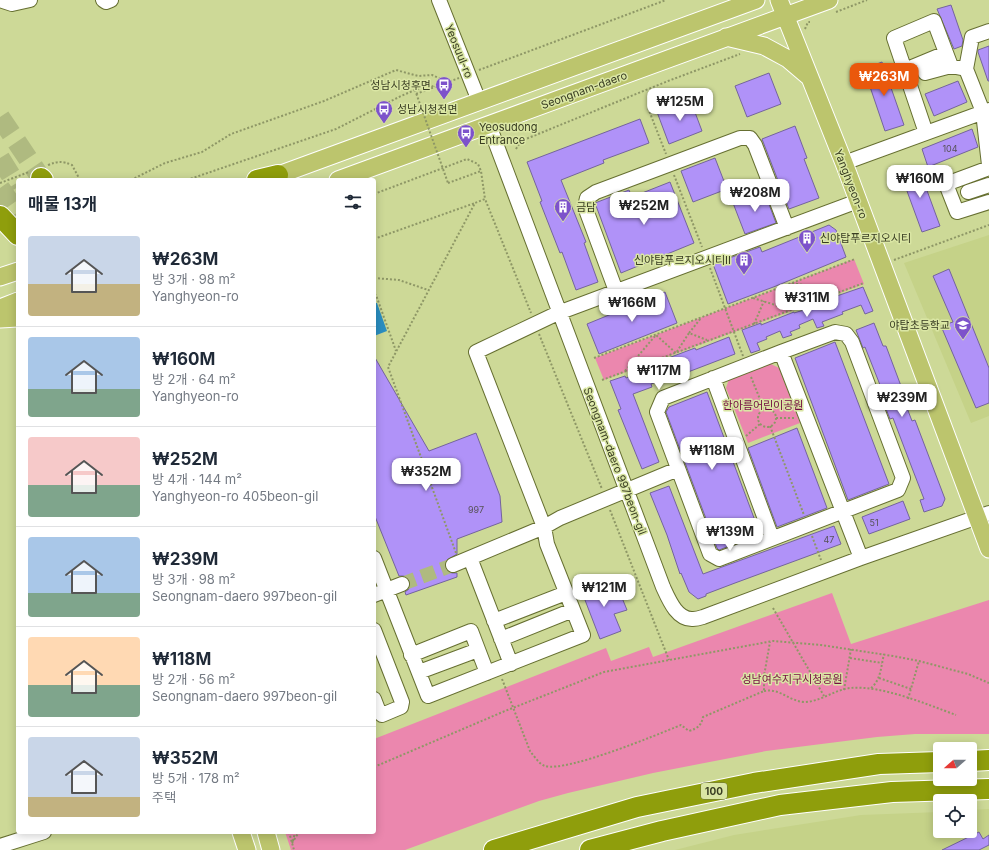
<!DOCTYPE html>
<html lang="ko">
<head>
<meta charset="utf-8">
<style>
  body { margin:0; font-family:Inter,"Noto Sans KR",sans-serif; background:#f6f6f7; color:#1f2937; height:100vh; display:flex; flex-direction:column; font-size:15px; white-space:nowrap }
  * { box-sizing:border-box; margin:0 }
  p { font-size:13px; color:#747a83 }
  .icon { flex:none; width:22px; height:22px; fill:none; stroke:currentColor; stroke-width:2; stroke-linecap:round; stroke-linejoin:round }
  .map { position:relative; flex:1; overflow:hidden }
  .drawer { position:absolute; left:16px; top:178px; width:360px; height:656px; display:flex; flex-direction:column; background:#fff; border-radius:4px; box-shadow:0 2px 10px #0003 }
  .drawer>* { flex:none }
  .needle { width:26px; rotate:249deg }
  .tools { position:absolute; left:933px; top:742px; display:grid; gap:8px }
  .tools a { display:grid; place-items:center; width:44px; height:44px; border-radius:4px; background:#fff; box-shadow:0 2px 10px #0003; font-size:20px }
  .price { position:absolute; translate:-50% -34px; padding:0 9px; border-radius:8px; background:#fff; color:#222; font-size:13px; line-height:26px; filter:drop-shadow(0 1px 2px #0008) }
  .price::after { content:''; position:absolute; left:50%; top:24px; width:12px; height:9px; margin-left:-6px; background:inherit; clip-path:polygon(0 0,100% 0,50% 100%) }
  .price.on { background:#ea580c; color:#fff }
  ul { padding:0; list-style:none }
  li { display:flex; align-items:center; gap:12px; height:100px; padding:0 12px }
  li+li { border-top:1px solid #e0e1e3 }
  li span { display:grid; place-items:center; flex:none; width:112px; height:80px; border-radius:4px; color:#555 }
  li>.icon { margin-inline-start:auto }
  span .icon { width:48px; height:48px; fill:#fffc; stroke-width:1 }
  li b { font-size:17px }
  h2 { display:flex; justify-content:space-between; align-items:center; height:48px; padding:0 12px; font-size:17px }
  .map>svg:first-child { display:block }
  .built { fill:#c5d288 }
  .green { fill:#eb87ae }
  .water { fill:#2a8ec1 }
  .building { fill:#b092f8; stroke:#74649c }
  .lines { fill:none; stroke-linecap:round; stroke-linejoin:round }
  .minor-tunnel { stroke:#afba80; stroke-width:14; stroke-dasharray:14 7; stroke-linecap:butt }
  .highway-tunnel { stroke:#afba80; stroke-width:20; stroke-dasharray:20 10; stroke-linecap:butt }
  .minor-casing { stroke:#666f31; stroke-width:16 }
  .major-casing { stroke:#fff; stroke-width:19 }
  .highway-casing { stroke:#fff; stroke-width:22 }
  .path { stroke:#8e9766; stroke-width:2; stroke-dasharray:2 2; stroke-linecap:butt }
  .minor { stroke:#fff; stroke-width:14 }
  .major { stroke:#bcc56d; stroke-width:17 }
  .highway { stroke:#8f9e0c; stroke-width:20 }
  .path-bridge { stroke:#8e9766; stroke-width:2; stroke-dasharray:2 2; stroke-linecap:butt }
  .labels { text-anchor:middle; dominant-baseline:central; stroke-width:3; stroke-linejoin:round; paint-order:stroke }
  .number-label { font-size:9px; fill:#575258 }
  .shield { fill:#dae6a4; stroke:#697049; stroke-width:1 }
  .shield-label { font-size:10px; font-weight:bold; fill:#393d22 }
  .street-label { font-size:11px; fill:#393d22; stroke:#dae6a4 }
  .poi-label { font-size:11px; fill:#393d22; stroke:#dae6a4; text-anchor:start }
  .park-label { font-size:11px; fill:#740d42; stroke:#dae6a4 }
</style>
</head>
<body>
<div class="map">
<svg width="989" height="850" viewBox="0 0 989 850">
  <rect width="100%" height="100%" fill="#cdd997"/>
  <path class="built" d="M989,235V416L971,423L904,263Z
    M989,809V850H675L734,835L861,815L940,812V831H970V810Z"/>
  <path class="green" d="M854,259L864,284L604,380L595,358Z
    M771,364L779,368L800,423L748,443L726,388L729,379Z
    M832,593L851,644L989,600V734H915L877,737L766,751L653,773L568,793L539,801L405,850H291L285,832H374V739L606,648L611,661L649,647L653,657Z"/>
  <path class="water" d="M374,303H377L387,331L374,336Z"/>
  <path class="building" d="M951,5L963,40L962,46L954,49L937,9Z
    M989,46V81H988L978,52V50Z
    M882,62L904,125L885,131L864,69Z
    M769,73L781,104L747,117L735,86Z
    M958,81L967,102L934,116L925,94Z
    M690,99L702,131L669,144L657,112Z
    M640,119L649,143L603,160L604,163L561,180L586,242L584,243L598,282L576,290L562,252L560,253L540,202L542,201L527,162Z
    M795,126L807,158L804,159L819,198L789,209L762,139Z
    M972,129L978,147L928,167L922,149Z
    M715,158L727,189L693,202L681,171Z
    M918,166L940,226L922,232L900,172Z
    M670,182L694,243L621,273L595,203L629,190L632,197Z
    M764,191L776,223L745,234L733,203Z
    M829,225L836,230L846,257L776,286L728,304L713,264L760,247L762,252Z
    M949,269L989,368V403L976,408L941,326L953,322L933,276Z
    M863,287L873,311L865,314L861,305L842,312L843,314L822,322L824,326L817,328L813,319L799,325L800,328L790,332L792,335L783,338L780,331L766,337L767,339L757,343L760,350L751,353L742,330L761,323V325L794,312V313L804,310V311L829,302L828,299Z
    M665,292L677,323L599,354L587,324Z
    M874,323L883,346H886L901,386L899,387L912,421L915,420L945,499L942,506L924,512L920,500L924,499L912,468L893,418L890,419L883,401L886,400L865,347L863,348L856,330Z
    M729,337L735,354L675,377L674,375L651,384L652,387L633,394L659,462L642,469L618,410L621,409L610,381L625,376L626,378L640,373L639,369L695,348L696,350Z
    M835,342L889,484L848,500L795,358Z
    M374,356L429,451L476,433L500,496L502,522L457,539V554L447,560L445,564L448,571L452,573H457V577L406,595L405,592L409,589L410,581L407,577L403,576H399L374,514Z
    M707,392L760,534L719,550L717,548L666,412L669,407Z
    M797,428L827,508L777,527L748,448Z
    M669,486L703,574L834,526L841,544L735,583L706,594V596L698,599L689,592L681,573L680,574L667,535L650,493Z
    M903,501L910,519L869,534L862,517Z
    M594,581L597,587L602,586L605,593L618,588L627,610L614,614L621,631L600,639L580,587Z
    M979,832L983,839L989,835V845L979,850H942Z"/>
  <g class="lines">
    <path class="minor-tunnel" d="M402,584L453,565"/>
    <path class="highway-tunnel" d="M0,117L41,178
      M0,158L18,187
      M0,188L18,214"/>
    <g class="minor-casing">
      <path id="minor" d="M0,0L12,4L30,0
        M103,0L106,2L111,0
        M439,0L479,101
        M989,31L972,37L966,69L983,112L989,165
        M905,70L946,53
        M925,73L951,66
        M489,125L663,587C669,600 677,620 693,619C696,619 700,618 703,617L861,558L989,513
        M926,133L894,38L934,21L951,66L966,69
        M844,163L989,110
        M989,168L946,184L957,212L989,202
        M968,192L989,185
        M616,291L585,207L587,198L596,192L740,138H750L755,145L787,228
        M835,332L846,334L852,342L903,478L898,490L719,559L710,554L657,412L663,398L781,352Z
        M781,352L861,558
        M713,378L772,538
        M374,558L428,696L583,635L547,544L544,527L476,352L558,313L858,201
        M470,558L511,664
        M453,565L544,527L560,518L678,469
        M374,595L402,584
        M494,621L566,593
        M374,630L402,702L401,707L382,715L379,712L374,699
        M501,639L573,610
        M411,655L471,631L487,673
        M419,672L478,650
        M0,846L44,832"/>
    </g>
    <g class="major-casing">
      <path id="major" d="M779,0L844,163L989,549
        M726,37L764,46L788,59L808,76
        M265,180L756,0
        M338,180L829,0
        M0,277L18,271
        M0,308L18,301
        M0,319L18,318
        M241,832L247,850
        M266,832L271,850"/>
    </g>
    <g class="highway-casing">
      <path id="highway" d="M41,178L43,180
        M257,180L278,175
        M0,216L18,235
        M970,761L989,760
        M494,850L637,807L754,783L879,764L940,762
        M590,850L662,831L780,805L892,792L989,789"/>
    </g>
    <path class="path" d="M836,12L867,0
      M805,29L808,22H810
      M479,70L666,0
      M416,94L459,78
      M648,108L666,154
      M516,149L521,141L668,81L740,54
      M48,165C58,161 62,161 72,165L80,180
      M674,175L702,247
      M131,180L165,163L202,152L231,134L324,101L396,70L418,76L432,75L448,82
      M187,180L336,129L401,96L429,84L435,88
      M0,183L29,172
      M448,183L481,171
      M374,194L467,159L478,164L481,171L485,199
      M374,239L475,203
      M894,260L989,225
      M710,268L743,356
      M374,278L399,280L428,290
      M374,291L376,295
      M374,295H376L396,351
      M753,298L791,310V283L839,291
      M754,324L764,301
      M689,333L701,318
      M539,334L602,489
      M594,358L855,259
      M625,371L656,335L676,353L689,333L707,340
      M751,377L764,409
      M602,380L864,283
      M758 418a9 9 0 1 1 18 0a9 9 0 1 1-18 0Z
      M776,418H794
      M770,426L804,515
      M746,436L760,424
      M610,510L669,660
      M812,536L821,560
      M456,553L388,367L475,203L485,199L531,313
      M773,608L824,696
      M850,658L882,663
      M879,678L911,689
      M502,679L530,751C534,756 539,764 545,766C568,772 656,735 681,725L689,731C698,728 701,726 703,717L764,691V676L770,642
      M871,688C881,680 881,666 884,654
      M844,690L851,649
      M764,691C780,688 789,701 804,702C820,702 834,690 850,688C882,685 926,704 956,715
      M908,699L919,661
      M374,767L505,711L604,672L773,641L821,645L893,656L919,661L968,674L989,683
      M289,832L294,850
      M293,841L295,832
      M292,843L299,832"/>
    <use href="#minor" class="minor"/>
    <use href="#major" class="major"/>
    <use href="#highway" class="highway"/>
    <path class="path-bridge" d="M415,90L448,183"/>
  </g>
  <defs>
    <g id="bus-pin" transform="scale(0.9)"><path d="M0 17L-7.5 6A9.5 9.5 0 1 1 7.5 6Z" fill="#7d52cb" stroke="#dae6a4"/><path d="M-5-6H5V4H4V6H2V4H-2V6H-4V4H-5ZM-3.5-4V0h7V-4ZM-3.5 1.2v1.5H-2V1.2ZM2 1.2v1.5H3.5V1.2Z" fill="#fff"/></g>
    <g id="building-pin" transform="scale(0.9)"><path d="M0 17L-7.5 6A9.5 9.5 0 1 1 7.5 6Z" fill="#7d52cb" stroke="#dae6a4"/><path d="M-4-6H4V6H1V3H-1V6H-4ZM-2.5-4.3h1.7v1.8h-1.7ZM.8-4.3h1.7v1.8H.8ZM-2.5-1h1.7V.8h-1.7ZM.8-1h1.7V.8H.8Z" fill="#fff"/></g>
    <g id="school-pin" transform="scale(0.9)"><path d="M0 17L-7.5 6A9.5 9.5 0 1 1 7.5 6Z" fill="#7d52cb" stroke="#dae6a4"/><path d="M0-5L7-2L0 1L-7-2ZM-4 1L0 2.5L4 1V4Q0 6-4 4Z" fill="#fff"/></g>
  </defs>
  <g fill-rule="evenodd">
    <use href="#bus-pin" x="444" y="85"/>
    <use href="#bus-pin" x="384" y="109"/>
    <use href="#bus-pin" x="466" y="133"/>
    <use href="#building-pin" x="563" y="207"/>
    <use href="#building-pin" x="807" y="238"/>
    <use href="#building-pin" x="744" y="260"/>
    <use href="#school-pin" x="963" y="325"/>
  </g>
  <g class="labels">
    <g class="number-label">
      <text x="950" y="148">104</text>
      <text x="476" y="509">997</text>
      <text x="874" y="522">51</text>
      <text x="829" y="539">47</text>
    </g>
    <rect class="shield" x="701" y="783" width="26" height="16" rx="3"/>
    <g class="shield-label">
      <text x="714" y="791">100</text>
    </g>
    <g class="street-label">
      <text transform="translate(459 51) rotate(68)">Yeosuul-ro</text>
      <text transform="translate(584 90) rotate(-20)">Seongnam-daero</text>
      <text transform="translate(851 184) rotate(69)">Yanghyeon-ro</text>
      <text transform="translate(615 461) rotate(69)">Seongnam-daero 997beon-gil</text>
    </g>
    <g class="poi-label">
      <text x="431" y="85" text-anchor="end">성남시청후면</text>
      <text x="397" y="109">성남시청전면</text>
      <text x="479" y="127">Yeosudong<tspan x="479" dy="13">Entrance</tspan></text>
      <text x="576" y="207">금담</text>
      <text x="820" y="238">신야탑푸르지오시티</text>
      <text x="731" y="260" text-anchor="end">신야탑푸르지오시티II</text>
      <text x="950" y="325" text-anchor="end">야탑초등학교</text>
    </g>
    <g class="park-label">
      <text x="763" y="405">한아름어린이공원</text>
      <text x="792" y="679">성남여수지구시청공원</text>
    </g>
  </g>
</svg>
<div class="tools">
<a><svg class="needle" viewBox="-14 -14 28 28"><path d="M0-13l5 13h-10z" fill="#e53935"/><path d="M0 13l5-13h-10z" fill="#747a83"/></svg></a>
<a><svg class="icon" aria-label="locate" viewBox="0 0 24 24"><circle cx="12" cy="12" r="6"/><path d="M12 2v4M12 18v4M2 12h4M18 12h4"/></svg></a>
</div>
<b class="price on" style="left:884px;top:97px">₩263M</b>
<b class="price" style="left:680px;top:122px">₩125M</b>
<b class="price" style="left:920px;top:199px">₩160M</b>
<b class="price" style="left:755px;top:213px">₩208M</b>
<b class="price" style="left:644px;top:226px">₩252M</b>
<b class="price" style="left:807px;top:318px">₩311M</b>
<b class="price" style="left:632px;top:323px">₩166M</b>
<b class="price" style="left:659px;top:391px">₩117M</b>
<b class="price" style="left:902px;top:418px">₩239M</b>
<b class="price" style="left:712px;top:471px">₩118M</b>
<b class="price" style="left:426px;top:492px">₩352M</b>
<b class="price" style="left:730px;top:552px">₩139M</b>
<b class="price" style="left:604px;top:608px">₩121M</b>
<section class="drawer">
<h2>매물 13개<svg class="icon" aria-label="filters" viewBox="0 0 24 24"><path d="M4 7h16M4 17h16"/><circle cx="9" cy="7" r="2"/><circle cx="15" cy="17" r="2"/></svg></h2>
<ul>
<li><span style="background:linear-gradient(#c9d6e8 60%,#c2b280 0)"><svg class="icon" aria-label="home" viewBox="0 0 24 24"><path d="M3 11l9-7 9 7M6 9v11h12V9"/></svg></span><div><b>₩263M</b><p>방 3개 · 98 m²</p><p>Yanghyeon-ro</p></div></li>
<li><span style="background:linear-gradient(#a9c7e8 65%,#7fa58c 0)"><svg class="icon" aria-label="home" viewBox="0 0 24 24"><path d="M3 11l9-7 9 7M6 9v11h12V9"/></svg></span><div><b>₩160M</b><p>방 2개 · 64 m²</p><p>Yanghyeon-ro</p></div></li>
<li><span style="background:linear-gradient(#f6c9c9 60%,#7fa58c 0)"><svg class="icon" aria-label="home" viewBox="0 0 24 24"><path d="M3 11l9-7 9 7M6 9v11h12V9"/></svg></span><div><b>₩252M</b><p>방 4개 · 144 m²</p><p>Yanghyeon-ro 405beon-gil</p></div></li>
<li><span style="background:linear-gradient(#a9c7e8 70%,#7fa58c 0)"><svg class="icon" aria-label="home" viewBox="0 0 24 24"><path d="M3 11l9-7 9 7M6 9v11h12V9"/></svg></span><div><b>₩239M</b><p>방 3개 · 98 m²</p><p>Seongnam-daero 997beon-gil</p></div></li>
<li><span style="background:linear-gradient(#ffd9b3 60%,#7fa58c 0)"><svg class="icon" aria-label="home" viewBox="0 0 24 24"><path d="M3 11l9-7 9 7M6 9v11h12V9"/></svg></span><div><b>₩118M</b><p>방 2개 · 56 m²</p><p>Seongnam-daero 997beon-gil</p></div></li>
<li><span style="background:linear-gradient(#c9d6e8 75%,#c2b280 0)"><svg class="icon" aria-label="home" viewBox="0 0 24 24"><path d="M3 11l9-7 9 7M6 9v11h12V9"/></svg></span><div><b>₩352M</b><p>방 5개 · 178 m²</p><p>주택</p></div></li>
</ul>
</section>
</div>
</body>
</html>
